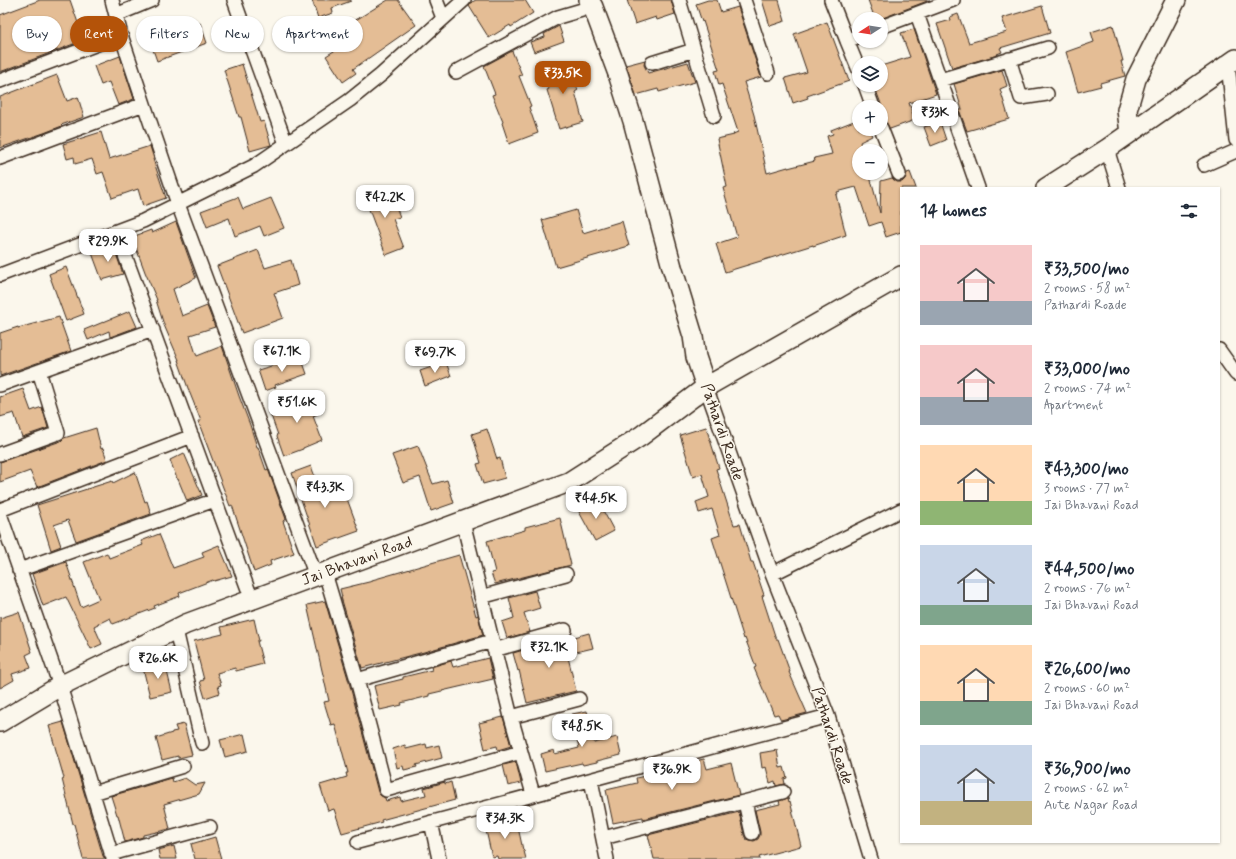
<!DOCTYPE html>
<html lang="en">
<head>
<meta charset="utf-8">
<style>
  body { margin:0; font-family:Mynerve,sans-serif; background:#f6f6f7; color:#1f2937; height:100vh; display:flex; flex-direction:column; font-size:15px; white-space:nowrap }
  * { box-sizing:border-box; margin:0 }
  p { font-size:13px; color:#747a83 }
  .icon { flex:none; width:22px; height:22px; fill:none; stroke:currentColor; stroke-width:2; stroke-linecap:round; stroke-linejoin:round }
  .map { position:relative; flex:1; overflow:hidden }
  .drawer { position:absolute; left:900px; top:187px; width:320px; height:656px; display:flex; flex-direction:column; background:#fff; border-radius:0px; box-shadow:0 1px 3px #0004 }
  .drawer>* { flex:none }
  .hud { position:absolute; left:12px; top:16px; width:380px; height:36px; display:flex; gap:8px }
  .needle { width:26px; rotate:258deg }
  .tools { position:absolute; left:852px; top:12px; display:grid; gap:8px }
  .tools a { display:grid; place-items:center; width:36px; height:36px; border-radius:50%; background:#fff; box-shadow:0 1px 3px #0004; font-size:20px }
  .price { position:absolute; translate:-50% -34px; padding:0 9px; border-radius:8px; background:#fff; color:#222; font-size:13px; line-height:26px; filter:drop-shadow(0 1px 2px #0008) }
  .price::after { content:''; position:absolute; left:50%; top:24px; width:12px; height:9px; margin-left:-6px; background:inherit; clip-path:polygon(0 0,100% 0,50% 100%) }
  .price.selected { background:#b45309; color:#fff }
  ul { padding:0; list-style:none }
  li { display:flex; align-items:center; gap:12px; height:100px; padding:0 20px }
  li span { display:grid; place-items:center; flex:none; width:112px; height:80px; border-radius:0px; color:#555 }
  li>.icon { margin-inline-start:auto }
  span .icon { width:48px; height:48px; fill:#fffc; stroke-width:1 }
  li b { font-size:17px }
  h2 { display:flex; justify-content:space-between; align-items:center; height:48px; padding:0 20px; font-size:17px }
  .chip { padding:0 14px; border-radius:18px; background:#fff; box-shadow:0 1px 3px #0004; font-size:14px; line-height:36px }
  .chip.selected { background:#b45309; color:#fff }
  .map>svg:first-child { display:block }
  .building { fill:#e4bd95; stroke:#3b2a1e }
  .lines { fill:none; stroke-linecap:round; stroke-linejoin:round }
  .street-casing { stroke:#3b2a1e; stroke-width:16 }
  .secondary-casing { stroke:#3b2a1e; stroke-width:22 }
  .street { stroke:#fbf7ec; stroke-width:13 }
  .secondary { stroke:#fbf7ec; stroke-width:19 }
  .labels { text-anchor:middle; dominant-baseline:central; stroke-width:3; stroke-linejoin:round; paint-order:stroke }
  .street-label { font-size:16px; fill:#3b2a1e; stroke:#fbf7ec }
</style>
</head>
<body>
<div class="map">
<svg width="1236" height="859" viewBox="0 0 1236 859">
  <rect width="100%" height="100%" fill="#fbf7ec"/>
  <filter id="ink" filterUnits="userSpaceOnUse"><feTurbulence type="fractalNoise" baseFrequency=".025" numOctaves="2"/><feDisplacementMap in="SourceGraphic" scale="8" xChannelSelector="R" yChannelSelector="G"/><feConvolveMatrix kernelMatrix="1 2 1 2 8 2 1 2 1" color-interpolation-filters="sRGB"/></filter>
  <g filter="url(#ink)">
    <path class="building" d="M40,0H70L84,40L0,72V15Z
      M312,0H351V1L332,8L333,13L318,18Z
      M388,0H398L416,25L353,69L356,73L343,82L326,56L353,39L346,26Z
      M476,0H525L533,13L511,27L510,25L489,38L469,6L472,2Z
      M627,0H671L675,14L657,20L656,17L635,24Z
      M708,0H717L721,12L738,7L761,77L744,82L754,115L767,173L788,167V168L815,161L814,158L832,154L827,136L833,134L831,130L859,119V129H869L872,136L860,142L863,151H859V173H869L880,213L881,181L892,178L897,182H902L905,179L907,173L910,172L916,188H901V232L886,237L881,222L869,226L856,187L837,192L838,194L836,195L846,235L813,246V245L725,272L716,244L737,237L723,188L727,187L717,139L734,135L733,134L738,132L722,84L719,85L715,71L719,70L703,21L702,22L696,4Z
      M762,0H779L785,21L770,26Z
      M868,0H930L880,19H875Z
      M1042,6L1050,33L1000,48L1002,52L997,54L998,55L952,68L937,24L951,20L950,17L958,14L969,43L1007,32L1002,18Z
      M827,22L849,81L807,96L808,98L793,103L785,78L807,72L794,34Z
      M200,23L207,43L157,61L150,41Z
      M1113,25L1123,61H1121L1125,76L1100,83L1101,86L1078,92L1066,52L1094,42L1091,32Z
      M559,26L564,41L534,52L530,42L545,37L544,34Z
      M914,29L936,94L909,103L915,120L890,129L886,122L884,121L881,112V104L874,85H881V66L910,57L901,33Z
      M512,51L522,75L519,76L531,106L529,107L538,133L509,144L502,123L503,122L492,95L495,94L484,66Z
      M120,56L134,99L118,105L109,82L101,85L94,66Z
      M645,60L644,65L648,73L688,62L695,82L659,92L658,89L636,95L626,65Z
      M567,61L573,80H574L578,90L575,92L583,122L559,129L547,90L549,89L542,69Z
      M242,64L260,122L264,121L271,145L250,151L241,117H239L224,70Z
      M1002,70L1007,86L1000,89L1009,119L967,131L959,110H962L954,84Z
      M57,75L67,101L78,97L84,117L61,125L62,126L44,133L0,148V97Z
      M940,122L946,140L931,146L924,127Z
      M101,132L109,159L150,146L154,159H153L166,198L143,206L138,189L112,198L103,172L97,174L92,159L75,164L74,157L67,159L63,144Z
      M388,186L400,217L393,219L404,248L386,255L364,196Z
      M238,197L243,209L271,198L284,228L264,236L260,226L235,236L229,218L207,227L201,211Z
      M576,210L583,233L622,221L629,246L556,267L542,220Z
      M176,222L196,278L173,289L182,316L207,306L215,327L190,335L196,354L197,356L222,346L239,396L250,425L257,447H258L266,470L268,469L286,519L283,521L294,553L270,561L271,565L254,572L232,505L230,506L198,421H201L189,391L178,360H179L164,325L156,300H157L145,272L132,237L151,230L152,233Z
      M113,245L123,274L102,280L92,253Z
      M258,250L265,268L291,260L298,285L274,293L283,318L242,333L217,266Z
      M66,267L84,314L66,321L49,274Z
      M130,311L137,327L110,337L109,331L88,340L84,330Z
      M59,317L71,351L0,376V333L18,327V328Z
      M301,357L307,374L275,385L276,387L265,391L258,370Z
      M446,362L451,376L425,386L420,371Z
      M23,389L31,411L42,407L48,428L22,437L14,413L0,417V397Z
      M315,392L322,412L313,416L322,440L303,448V449L284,456L277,436L278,435L269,410Z
      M706,427L719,468L716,469L734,525L740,524L751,562H753L764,595L762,596L776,639H778L790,672H789L807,713L781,720L778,714L774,715L754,668L756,667L745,638L744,639L712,538L720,535L712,509L699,513L696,502L709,497L702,474L693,477L680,435Z
      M96,428L101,449L103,448L107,460L37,487L30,471L0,482V462L61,441L64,438Z
      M487,429L497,459L500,458L505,478L483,484L477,464L481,463L472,434Z
      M418,446L433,484L447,480L454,503L431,511L420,477L403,483L392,455Z
      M184,453L202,495L187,501L178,479H177L170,460Z
      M311,466L322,496L343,488L359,531L317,546L292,473Z
      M135,472L145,502L147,501L151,514L76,541L68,520L54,525L61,546L51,550L37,505L112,481L113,483Z
      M597,499L614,531L595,541L578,510Z
      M560,518L571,565L495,584L491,573L495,572L487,541L525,530V527Z
      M159,534L173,568L204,557L202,552L219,545L232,576L214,581L213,580L179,593L180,596L154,606L155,608L113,624L110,618L94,626L102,644L91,649L66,597L43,606L32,574L66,562L81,607L99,599L84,562L107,553L109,558L143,545L141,541Z
      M459,555L476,616L478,615L483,635L424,652L362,668L341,597H342L340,589L373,581L372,580Z
      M535,591L540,608L524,613L530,632L507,638L502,622L514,618L509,598Z
      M325,601L349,682L378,792L380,795L385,798L386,801L400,797L401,801L426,795L424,788L445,782V784L451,782L455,800L381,820L382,822L342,833L334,809L328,811L320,785L347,777L346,773H348L335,724L331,725L324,702L329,701L307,605Z
      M19,612L32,652L26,655L31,668L12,674L14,680L0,688V618Z
      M254,619L259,641H257L263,664L236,671L235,668L217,673L221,685L218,686L220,693L205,698L200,681L204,680L194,641L223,634L221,627Z
      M589,633L593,648L572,653V656L568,657L576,691L527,703L519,670L518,671L513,653L534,647L535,650L572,640L571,638Z
      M488,658L493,679L429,694V696L401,703L402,705L380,710L374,686L403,679V677L432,670L431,667L451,661L453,667Z
      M165,663L172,692L150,697L143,668Z
      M587,711L594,743L617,737L621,755L597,761V762L583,765L582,763L545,771L541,754L554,750L555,754L579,748L572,714Z
      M503,717L511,746L498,750L497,746L485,749L479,723Z
      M63,722L103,856L105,859H83L74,824H73L62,779L64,778L49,726Z
      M184,724L192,755L178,758V756L162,760L156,738L172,733V732L177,731L175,726Z
      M244,734L248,751L225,757L220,740Z
      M426,744L427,748L439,745L442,758L416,765L417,767L404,770L403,766L397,768L393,749L405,745L406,749Z
      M777,750L780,768L784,767L787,778L784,779L785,784L776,786L775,781L770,783L766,767L762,768L760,753Z
      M704,759L707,769L731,763L739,795L643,819V817L613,823L606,790L637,783L636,778L692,765L691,762Z
      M516,762L521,783L508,786L503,765Z
      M172,778L173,782L185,778L195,785L205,783L199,794L164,804L170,829L143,835V837L125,842L118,815H117L111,796Z
      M788,798L789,802L790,801L801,846L759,857L760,859H654L648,835L739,812L744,835L746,839L749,840L754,841L758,839L760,835V832L755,810L780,804L779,801Z
      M516,818L523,850L524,851L526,859H498L497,856L492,857L485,826Z
      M215,837L221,859H195L191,844Z
      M174,846L177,859H160L158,850Z"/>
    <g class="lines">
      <g class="street-casing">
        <path id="street" d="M112,0L121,35
          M234,0L286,144
          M436,0L443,18
          M679,0L714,116
          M744,0L768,73
          M831,0L847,41L859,36
          M917,14L978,188
          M116,15L152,0
          M881,27L953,0
          M847,41L859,70
          M1009,59L1021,98L1047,94
          M652,63L694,50
          M1228,64L1236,140
          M456,72L558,17L582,10
          M940,80L1048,48
          M0,81L121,35L144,104
          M865,85L873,107
          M881,128L899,174
          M1107,149L1119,188
          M0,158L144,104L178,204L316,576
          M1204,165L1236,151
          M116,231L252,600
          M0,275L143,221L254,166L350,100L381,75L464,0
          M1219,350L1236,374
          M0,385L153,330
          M706,387L772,574L828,716L871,859
          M0,454L58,433L39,371
          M0,510L192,436
          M0,514L60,686L113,859
          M463,522L511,717L533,794
          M19,570L215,500
          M325,573L357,680L492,641
          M772,574L901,510
          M481,597L566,574
          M176,630L202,743
          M494,650L565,630
          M357,680L386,790L521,752
          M511,717L579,699
          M591,780L607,859
          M93,793L183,766
          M745,802L752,833
          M431,822L439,859
          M603,838L783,792
          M358,842C514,799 671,758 828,716
          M111,854L210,827"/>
      </g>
      <g class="secondary-casing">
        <path id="secondary" d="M589,0L593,7L618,74L633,121L672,267L693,336L696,357L706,387
          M1130,133L1127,110L1136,79L1176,0
          M1046,188L1107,149L1236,59
          M0,722L60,686L186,624L569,482L641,436L706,387L901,276"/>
      </g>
      <use href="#street" class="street"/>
      <use href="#secondary" class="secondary"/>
    </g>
  </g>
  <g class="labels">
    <g class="street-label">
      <text transform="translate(722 432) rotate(71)">Pathardi Roade</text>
      <text transform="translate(357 561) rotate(-20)">Jai Bhavani Road</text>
      <text transform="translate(832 736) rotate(72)">Pathardi Roade</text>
    </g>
  </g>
</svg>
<div class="tools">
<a><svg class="needle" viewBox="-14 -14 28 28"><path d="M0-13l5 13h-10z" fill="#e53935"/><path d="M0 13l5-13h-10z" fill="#747a83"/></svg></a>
<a><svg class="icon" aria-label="layers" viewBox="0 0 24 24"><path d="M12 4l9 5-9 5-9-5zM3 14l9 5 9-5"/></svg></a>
<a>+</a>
<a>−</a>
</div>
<b class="price selected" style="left:563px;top:95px">₹33.5K</b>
<b class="price" style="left:935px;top:134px">₹33K</b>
<b class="price" style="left:385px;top:219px">₹42.2K</b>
<b class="price" style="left:108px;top:263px">₹29.9K</b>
<b class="price" style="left:282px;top:373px">₹67.1K</b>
<b class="price" style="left:435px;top:374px">₹69.7K</b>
<b class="price" style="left:297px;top:424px">₹51.6K</b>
<b class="price" style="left:325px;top:509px">₹43.3K</b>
<b class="price" style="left:596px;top:520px">₹44.5K</b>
<b class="price" style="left:549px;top:669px">₹32.1K</b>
<b class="price" style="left:158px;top:680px">₹26.6K</b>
<b class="price" style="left:582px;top:748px">₹48.5K</b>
<b class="price" style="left:672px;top:791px">₹36.9K</b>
<b class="price" style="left:505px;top:840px">₹34.3K</b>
<div class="hud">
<a class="chip">Buy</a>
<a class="chip selected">Rent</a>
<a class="chip">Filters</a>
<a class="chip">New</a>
<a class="chip">Apartment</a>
</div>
<section class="drawer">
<h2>14 homes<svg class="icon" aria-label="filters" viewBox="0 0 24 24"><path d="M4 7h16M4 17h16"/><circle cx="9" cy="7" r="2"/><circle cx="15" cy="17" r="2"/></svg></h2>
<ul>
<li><span style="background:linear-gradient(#f6c9c9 70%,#9aa5b1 0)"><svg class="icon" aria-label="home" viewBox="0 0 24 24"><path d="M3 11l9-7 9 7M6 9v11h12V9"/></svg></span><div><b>₹33,500/mo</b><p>2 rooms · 58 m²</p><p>Pathardi Roade</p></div></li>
<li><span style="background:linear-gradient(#f6c9c9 65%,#9aa5b1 0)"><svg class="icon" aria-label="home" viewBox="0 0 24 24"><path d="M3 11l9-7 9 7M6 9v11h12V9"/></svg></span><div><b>₹33,000/mo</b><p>2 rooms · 74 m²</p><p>Apartment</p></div></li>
<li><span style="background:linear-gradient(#ffd9b3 70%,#8fb573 0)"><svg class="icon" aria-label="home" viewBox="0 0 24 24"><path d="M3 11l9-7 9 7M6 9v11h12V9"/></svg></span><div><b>₹43,300/mo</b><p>3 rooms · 77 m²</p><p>Jai Bhavani Road</p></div></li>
<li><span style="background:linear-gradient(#c9d6e8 75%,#7fa58c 0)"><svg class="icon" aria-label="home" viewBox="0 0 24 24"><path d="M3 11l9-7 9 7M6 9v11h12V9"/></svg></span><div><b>₹44,500/mo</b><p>2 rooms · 76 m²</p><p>Jai Bhavani Road</p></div></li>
<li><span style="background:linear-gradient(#ffd9b3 70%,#7fa58c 0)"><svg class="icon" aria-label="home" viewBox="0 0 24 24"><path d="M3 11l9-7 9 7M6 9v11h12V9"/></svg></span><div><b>₹26,600/mo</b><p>2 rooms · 60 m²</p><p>Jai Bhavani Road</p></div></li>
<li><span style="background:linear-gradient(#c9d6e8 70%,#c2b280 0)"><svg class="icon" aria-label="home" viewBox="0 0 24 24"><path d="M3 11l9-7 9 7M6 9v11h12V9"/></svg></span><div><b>₹36,900/mo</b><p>2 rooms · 62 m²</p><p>Aute Nagar Road</p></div></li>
</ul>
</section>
</div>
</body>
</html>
